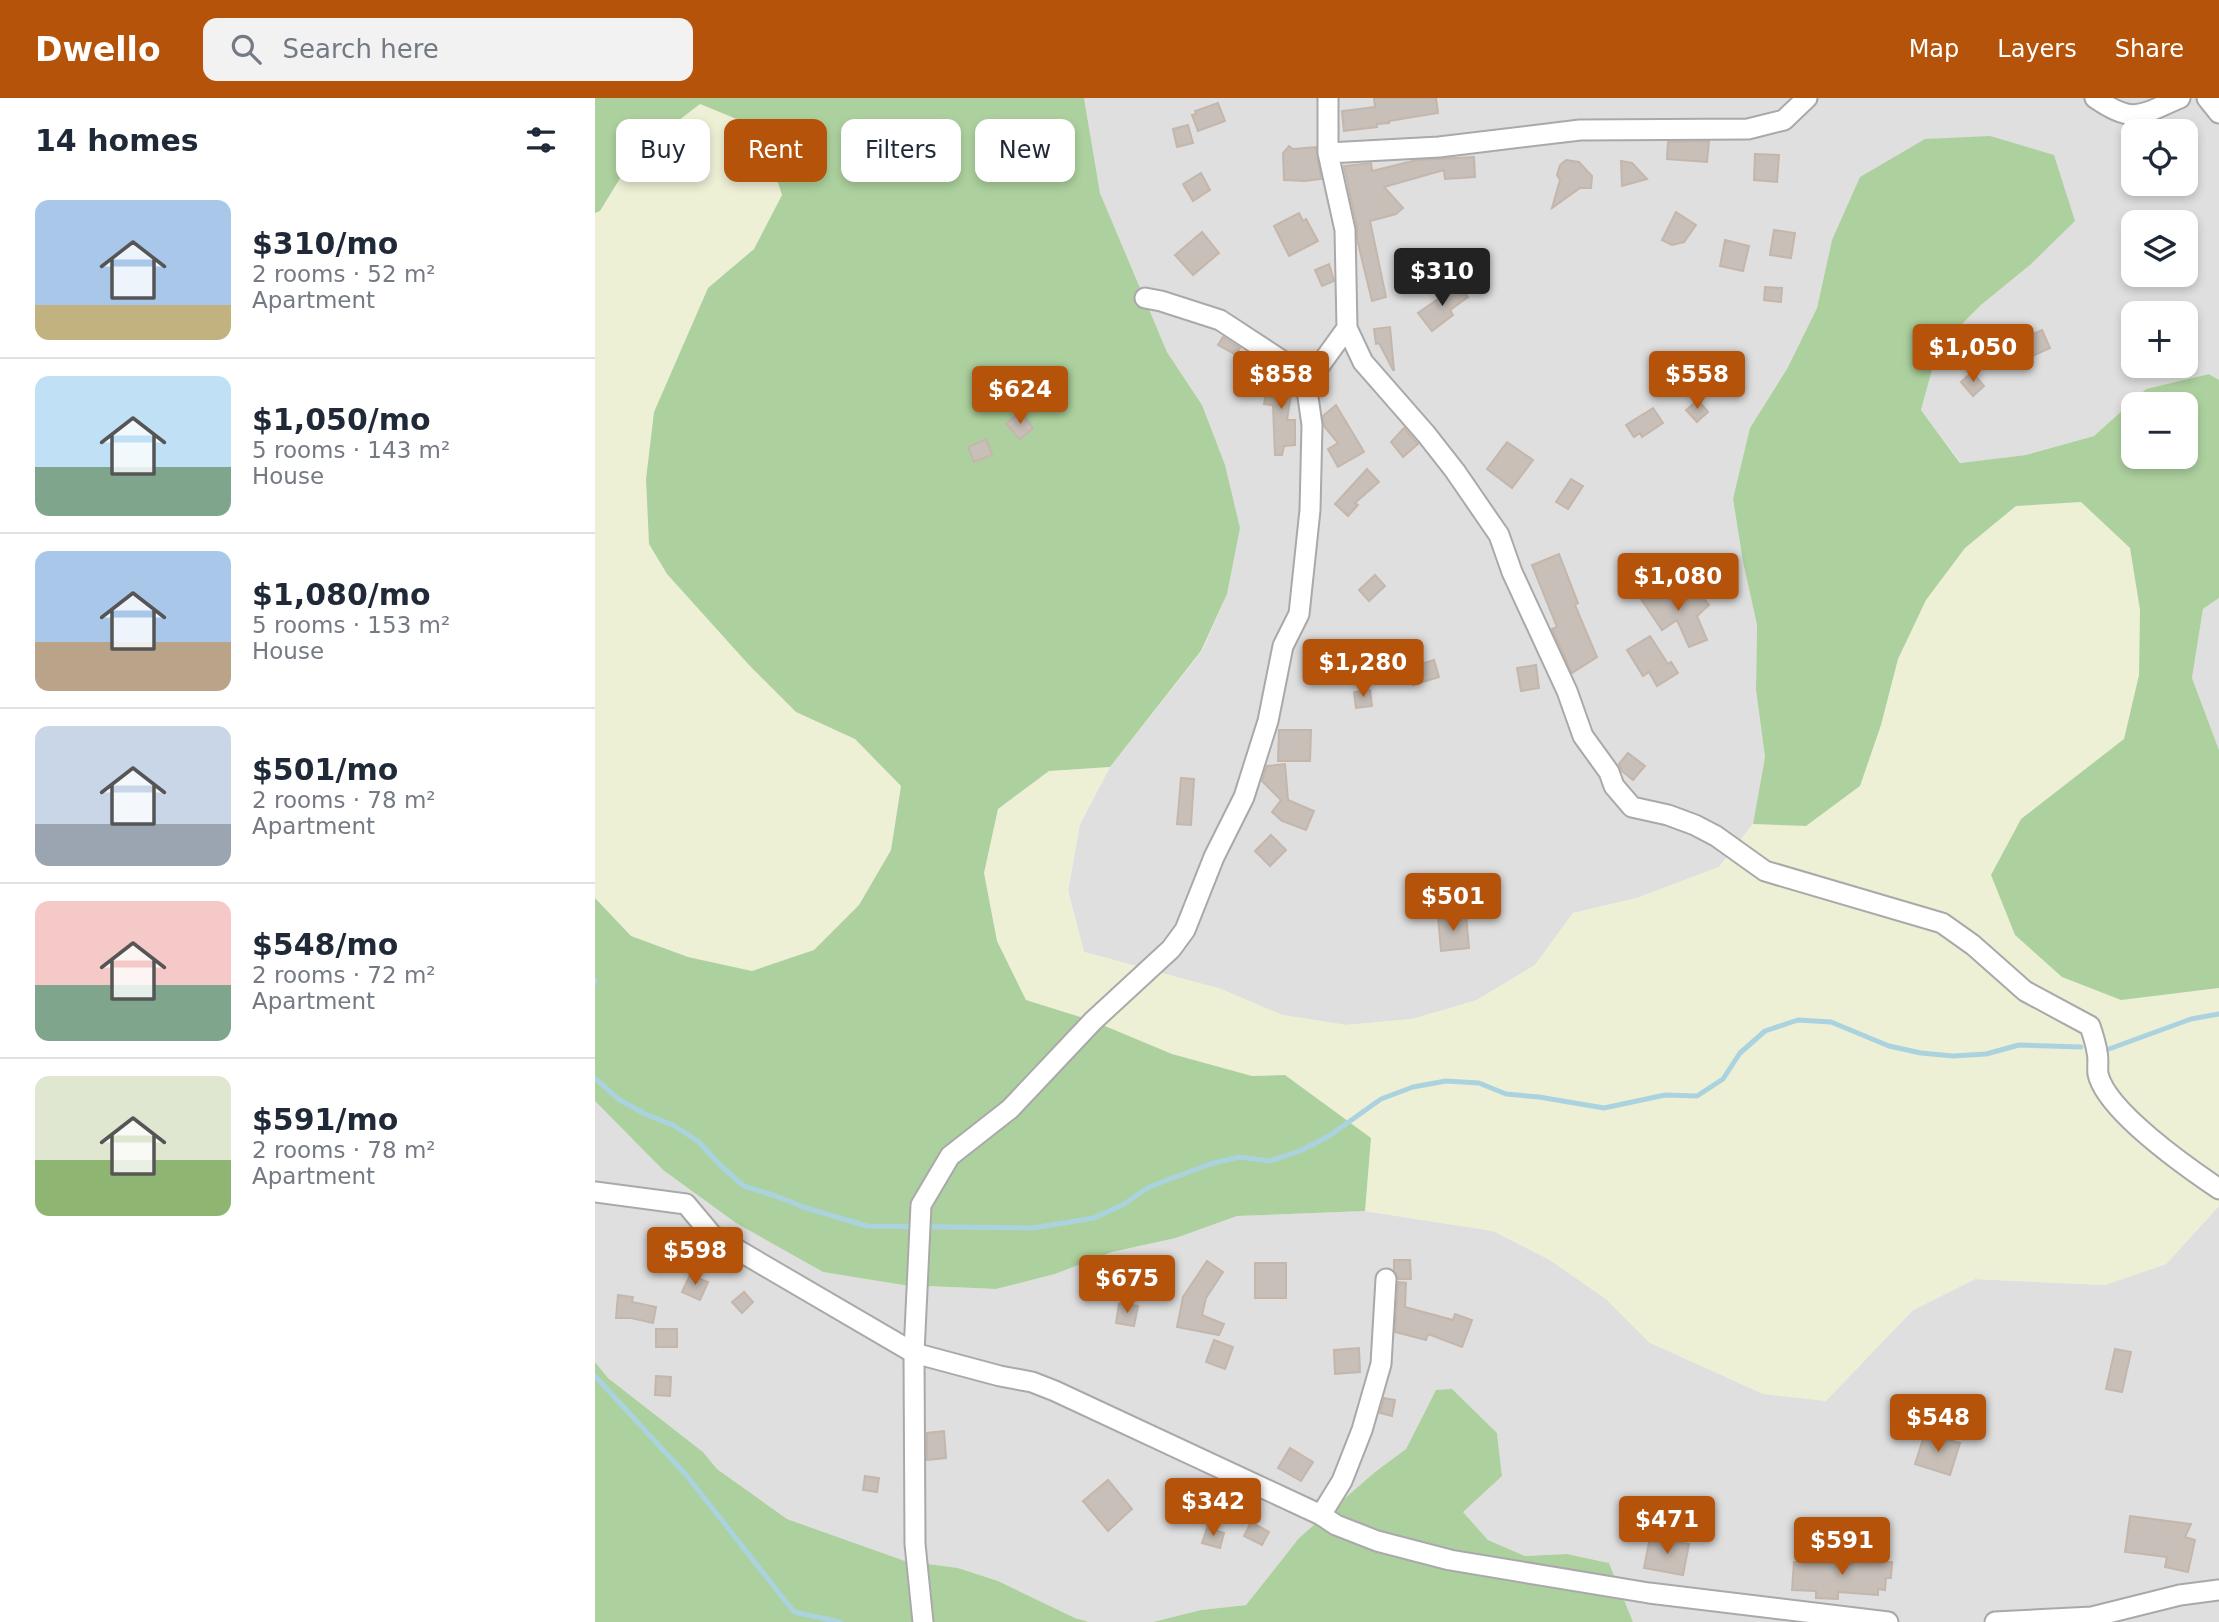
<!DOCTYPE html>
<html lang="en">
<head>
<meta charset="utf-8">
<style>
  body { margin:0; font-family:"DejaVu Sans",sans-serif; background:#f2f2f3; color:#1f2937; height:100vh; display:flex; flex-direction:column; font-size:26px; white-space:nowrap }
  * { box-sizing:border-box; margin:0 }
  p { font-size:23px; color:#747a83 }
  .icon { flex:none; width:38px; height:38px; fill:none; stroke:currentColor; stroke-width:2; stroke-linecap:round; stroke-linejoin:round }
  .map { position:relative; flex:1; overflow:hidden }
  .side { display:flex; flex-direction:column; background:#fff; width:595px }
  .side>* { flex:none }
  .banner { position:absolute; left:21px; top:21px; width:665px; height:63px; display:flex; gap:14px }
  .fabs { position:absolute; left:1526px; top:21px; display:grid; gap:14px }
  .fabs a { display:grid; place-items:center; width:77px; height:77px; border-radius:14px; background:#fff; box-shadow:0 4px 10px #0003; font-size:35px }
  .price { position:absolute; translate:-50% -60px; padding:0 16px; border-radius:7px; background:#b45309; color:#fff; font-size:23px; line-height:46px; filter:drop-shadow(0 2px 4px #0008) }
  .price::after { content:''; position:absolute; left:50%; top:42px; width:21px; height:16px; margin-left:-10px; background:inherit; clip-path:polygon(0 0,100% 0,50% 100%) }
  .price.current { background:#222; color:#fff }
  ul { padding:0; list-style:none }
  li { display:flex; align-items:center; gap:21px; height:175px; padding:0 35px }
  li+li { border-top:2px solid #e0e1e3 }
  li span { display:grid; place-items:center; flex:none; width:196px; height:140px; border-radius:14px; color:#555 }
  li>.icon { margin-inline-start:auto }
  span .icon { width:84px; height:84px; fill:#fffc; stroke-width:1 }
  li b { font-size:30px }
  h2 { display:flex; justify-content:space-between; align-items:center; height:84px; padding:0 35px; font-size:30px }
  .chip { padding:0 24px; border-radius:14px; background:#fff; box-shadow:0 4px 10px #0003; font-size:24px; line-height:63px }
  .chip.current { background:#b45309; color:#fff }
  header { display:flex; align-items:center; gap:42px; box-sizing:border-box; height:98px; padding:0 35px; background:#b45309; color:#fff }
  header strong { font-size:33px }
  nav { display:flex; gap:38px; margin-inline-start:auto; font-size:24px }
  .search { width:490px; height:63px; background:#f2f2f3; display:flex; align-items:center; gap:18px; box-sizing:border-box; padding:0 24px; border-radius:14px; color:#747a83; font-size:26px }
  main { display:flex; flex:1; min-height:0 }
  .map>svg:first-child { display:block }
  .residential { fill:#e0dfdf; fill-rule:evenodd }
  .farmland { fill:#eef0d5 }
  .forest { fill:#add19e; fill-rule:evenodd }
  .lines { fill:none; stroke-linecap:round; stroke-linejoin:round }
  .stream { stroke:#aad3df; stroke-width:5 }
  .building { fill:#c7bfb8; stroke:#c4b6ab; stroke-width:2 }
  .minor-casing { stroke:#a9a9a9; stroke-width:23 }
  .minor { stroke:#fff; stroke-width:19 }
</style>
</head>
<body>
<header>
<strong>Dwello</strong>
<div class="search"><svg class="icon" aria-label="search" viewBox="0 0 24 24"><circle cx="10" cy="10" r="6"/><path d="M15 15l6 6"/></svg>Search here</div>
<nav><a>Map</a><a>Layers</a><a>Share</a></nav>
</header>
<main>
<section class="side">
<h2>14 homes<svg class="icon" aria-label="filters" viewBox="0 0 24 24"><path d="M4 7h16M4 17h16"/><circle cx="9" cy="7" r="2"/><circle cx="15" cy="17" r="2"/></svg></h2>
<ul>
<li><span style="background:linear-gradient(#a9c7e8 75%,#c2b280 0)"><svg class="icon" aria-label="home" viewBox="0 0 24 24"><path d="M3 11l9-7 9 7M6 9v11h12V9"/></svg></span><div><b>$310/mo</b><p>2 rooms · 52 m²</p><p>Apartment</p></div></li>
<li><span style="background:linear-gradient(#bfe0f5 65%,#7fa58c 0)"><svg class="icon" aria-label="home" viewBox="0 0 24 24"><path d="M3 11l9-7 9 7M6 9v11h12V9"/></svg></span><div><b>$1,050/mo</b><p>5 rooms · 143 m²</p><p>House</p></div></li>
<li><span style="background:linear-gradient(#a9c7e8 65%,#b9a48a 0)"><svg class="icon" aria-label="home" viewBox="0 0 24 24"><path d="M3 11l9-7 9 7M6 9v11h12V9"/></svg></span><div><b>$1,080/mo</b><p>5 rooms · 153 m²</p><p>House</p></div></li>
<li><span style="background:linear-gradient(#c9d6e8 70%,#9aa5b1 0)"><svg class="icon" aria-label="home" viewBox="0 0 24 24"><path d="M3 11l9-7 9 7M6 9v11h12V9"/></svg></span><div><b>$501/mo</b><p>2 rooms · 78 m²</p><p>Apartment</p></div></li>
<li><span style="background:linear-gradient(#f6c9c9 60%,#7fa58c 0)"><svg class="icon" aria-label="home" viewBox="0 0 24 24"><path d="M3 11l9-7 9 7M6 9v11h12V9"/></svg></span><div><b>$548/mo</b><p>2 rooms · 72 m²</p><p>Apartment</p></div></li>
<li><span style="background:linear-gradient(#dfe7d0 60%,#8fb573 0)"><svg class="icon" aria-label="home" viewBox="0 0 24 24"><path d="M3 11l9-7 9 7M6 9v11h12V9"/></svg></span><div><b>$591/mo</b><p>2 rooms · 78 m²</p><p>Apartment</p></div></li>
</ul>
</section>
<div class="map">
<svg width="1624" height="1524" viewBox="0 0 1624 1524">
  <rect width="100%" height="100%" fill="#f2efe9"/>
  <path class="residential" d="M489,0H1624V282L1614,276L1551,291L1499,338L1431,357L1366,365L1326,312L1343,250L1386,207L1435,167L1237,142L1222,210L1192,271L1138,401L1148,464L1162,527L1161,592L1170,659L1158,726L1124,769L1042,800L978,815L940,867L882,902L818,921L751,927L687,917L626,891L489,854L473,793L485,726L515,669L607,553L632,496L607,307L572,254L505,95ZM1538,33H1591V86H1538ZM1538,124H1591V177H1538ZM1538,215H1591V268H1538Z
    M1624,500V652L1597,580L1608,511Z
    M0,1003L68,1072L141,1125L228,1174L308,1187L401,1191L460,1176L517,1154L581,1140L642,1118L770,1113L898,1133L955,1162L1011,1201L1055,1245L1230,1303L1318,1212L1380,1181L1510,1187L1571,1166L1624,1108V1524H1038L1014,1465L972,1456L930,1458L893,1442L867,1413L907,1377L902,1335L841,1292L811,1351L780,1374L704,1440L651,1507L606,1512L558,1524H494L480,1520L403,1483L363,1470L310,1463L192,1421L122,1371L108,1354L13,1280L0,1264Z"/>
  <path class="farmland" d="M105,6L166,31L187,97L159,151L113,190L59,314L51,381L54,446L72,476L154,567L201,614L260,641L306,688L296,752L264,807L219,852L157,873L93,859L36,838L0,800V115L5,113L40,56Z
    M1486,404L1535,449L1545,512L1544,577L1529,641L1426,721L1526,902L1624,890V1108L1571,1166L1510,1187L1380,1181L1318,1212L1231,1303L1168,1296L1055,1245L1011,1201L955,1162L898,1133L770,1113L776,1040L690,977L657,978L577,956L498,923L431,902L402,843L389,775L403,711L454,673L515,669L485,726L473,792L489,854L626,891L687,917L751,927L818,921L882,902L940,867L978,815L1042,800L1124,769L1158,726L1211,728L1265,689L1286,627L1303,561L1331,502L1370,450L1421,408Z"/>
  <path class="forest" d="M0,0H489L505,95L572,254L607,307L630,367L645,430L632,496L606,553L515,669L454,673L403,711L389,775L402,843L431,902L498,923L577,956L657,978L690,977L776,1040L770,1113L642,1118L581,1140L517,1154L460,1176L401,1191L308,1187L228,1174L141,1125L68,1072L0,1003V800L36,838L93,859L157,873L219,852L264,807L296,752L306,688L260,641L201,614L154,567L72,476L54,446L51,381L59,314L113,190L159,151L187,97L166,31L105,6L40,56L5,113L0,115Z
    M1395,38L1459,57L1480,123L1435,167L1386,207L1343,250L1326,312L1365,365L1431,357L1499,338L1551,291L1614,276L1624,282V500L1608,511L1597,580L1624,652V890L1526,902L1467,879L1420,837L1396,777L1426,721L1529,641L1544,577L1545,512L1535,450L1486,404L1421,408L1370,450L1331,502L1303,561L1286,627L1265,688L1211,728L1158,726L1170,659L1161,592L1162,527L1148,464L1138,401L1155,330L1192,271L1222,210L1237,142L1265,79L1330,41ZM1538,306H1591V359H1538Z
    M0,1264L13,1280L108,1354L122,1371L192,1421L310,1463L363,1470L403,1483L480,1520L494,1524H0Z
    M857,1291L902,1335L907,1378L868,1414L893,1442L930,1458L972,1456L1014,1465L1038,1524H558L606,1512L651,1507L704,1440L780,1374L811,1351L841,1292Z"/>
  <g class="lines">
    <path class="stream" d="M0,882V884
      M1514,951L1596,921L1624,916
      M0,980L23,1001L50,1016L78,1027L104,1044L125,1067L149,1088L181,1098L211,1110L272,1128L438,1130L499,1120L529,1106L554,1089L615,1066L644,1059L675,1063L705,1053L734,1038L786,1001L818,989L851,983L884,985L911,996L944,999L1009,1010L1070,997L1102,998L1128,981L1145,955L1170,933L1203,922L1236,924L1294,948L1326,955L1358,958L1391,956L1424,947L1486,949
      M0,1278L92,1378L199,1514L245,1524"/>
  </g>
  <path class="building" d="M779,0H841L843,15L794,23V25L782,26V29L749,33L747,13L780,9Z
    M623,5L630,23L603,33L597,17L601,16L600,13Z
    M593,27L598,45L582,49L578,31Z
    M1114,43L1112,64L1072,61L1073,44Z
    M694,48L698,51L721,49L726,81L710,83L689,82L688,55Z
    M1160,56L1184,57L1182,84L1159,82Z
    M879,59L880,79L850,81L849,72L789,89L808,110L801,116L775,123L791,199L777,203L762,141V129L749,68L776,65L777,73L822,62Z
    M971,62L984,64L997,78L996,90H985L957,110L965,82L962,77L965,67Z
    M1026,63L1037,65L1052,81L1027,88Z
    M606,75L615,92L598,103L588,86Z
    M1081,114L1101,127L1089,144L1077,147L1067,142Z
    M704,115L708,123L711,121L723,143L694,158L679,128Z
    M1179,132L1200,135L1196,160L1175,157Z
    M607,134L624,155L598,177L580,157Z
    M1130,142L1154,148L1148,173L1125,168Z
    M734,166L739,183L727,188L720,172Z
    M863,187L873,199L855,212L858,217L837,233L823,215Z
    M1170,189L1187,190L1186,204L1169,202Z
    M795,229L799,272H798L784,245L781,246L779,231Z
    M1447,232L1455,250L1435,259L1427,241Z
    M628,239L645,250L641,257L623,247Z
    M674,274L685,276L698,284L692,322H700V347L689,348L687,357H680L678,307L669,306Z
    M1377,274L1389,288L1378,298L1366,284Z
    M1103,302L1113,314L1102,324L1091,312Z
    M741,307L769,354L743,369L733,351L743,345L729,328L728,318Z
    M1058,310L1068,325L1047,339L1045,335L1039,339L1031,327Z
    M425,314L438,330L425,341L411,326Z
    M809,330L823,346L808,359L796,344Z
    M391,341L397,357L379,364L373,349Z
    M912,344L938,362L917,390L892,371Z
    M772,371L784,384L760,405L763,407L753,418L740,406Z
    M976,381L988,388L973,411L961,404Z
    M964,456L983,505L980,507L1002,559L977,575L957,531L962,529L937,467Z
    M780,477L790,488L774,503L764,492Z
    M1067,487L1082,509L1101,492L1114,507L1102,518L1112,542L1094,549L1082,522L1067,532L1046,501Z
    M1055,538L1073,566L1076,564L1083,575L1062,588L1054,574L1048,578L1032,552Z
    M839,562L844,579L818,587L813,570Z
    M941,567L944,590L926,593L922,570Z
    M775,592L777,608L761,610L759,594Z
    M684,632H716L715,663H683Z
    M1033,655L1050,668L1038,682L1027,673L1024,666Z
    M690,666L693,702L719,713L711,732L687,723L677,714L686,702L667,683L672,668Z
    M586,680L599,681L596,727L582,726Z
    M676,737L691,752L675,768L660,753Z
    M871,817L874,850L846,853L843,819Z
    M799,1162H815L816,1181H803L799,1173Z
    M612,1163L628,1174L611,1200L607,1217L629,1226L624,1237L582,1229L588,1199Z
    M541,1165L555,1174L543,1193L529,1184Z
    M660,1165H691V1200H660Z
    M95,1177L113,1184L105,1202L87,1194Z
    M803,1184L811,1185L810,1209L858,1222L860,1216L877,1222L867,1249L833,1236L831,1242L800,1234Z
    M149,1194L158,1204L147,1215L137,1204Z
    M23,1197L38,1199L37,1204L61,1209L58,1225L36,1220H21Z
    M524,1206L543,1208L539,1228L521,1225Z
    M61,1231H82V1249H61Z
    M619,1242L638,1249L630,1271L611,1264Z
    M764,1250L765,1274L740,1276L739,1252Z
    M1520,1251L1536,1254L1527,1294L1511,1291Z
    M61,1278L76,1279L75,1298L60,1297Z
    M789,1300L800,1302L797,1318L785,1315Z
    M349,1333L351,1360L332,1362V1335Z
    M1330,1335L1365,1345L1355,1377L1320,1366Z
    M695,1350L718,1364L706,1383L683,1370Z
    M270,1378L284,1380L282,1394L268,1392Z
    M513,1382L537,1411L513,1433L488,1403Z
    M1535,1418L1596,1426L1590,1439L1600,1442L1593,1474L1570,1469L1572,1459L1530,1454Z
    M656,1424L674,1434L667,1447L649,1438Z
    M612,1430L629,1435L625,1450L607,1445Z
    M1055,1439L1094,1446L1088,1477L1049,1470Z
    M1257,1458L1290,1461V1464H1297L1296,1480H1291L1290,1492L1283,1491V1497L1243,1494V1501L1221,1500V1493L1197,1492L1199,1464L1257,1466Z"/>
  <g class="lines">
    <g class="minor-casing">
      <path id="minor" d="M1500,0C1539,27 1545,17 1585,0
        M1612,0L1624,15
        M733,55V0
        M550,200L566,203L625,222L715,281
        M752,230L768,264L831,336L860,373L904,437L917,474L972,593L988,638L1014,674L1019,688L1037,709L1073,717L1100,727L1121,738L1170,773L1347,825L1378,847L1430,893L1495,928C1498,937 1501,946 1502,954C1504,961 1502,969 1503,976C1511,1013 1593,1070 1624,1091
        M0,1094L91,1106L117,1137L319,1255L405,1278L437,1284L460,1293L726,1417L741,1427L782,1443L855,1462L1054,1495L1293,1524
        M726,1417L747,1383L767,1332L786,1266L791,1181
        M328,1524L320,1446L319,1255L326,1107L355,1058L415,1011L498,923L576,851L590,832L619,759L649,699L673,623L688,548L704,516L715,412L717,327L713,299L715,281L752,230L750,132L733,55L844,49L985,32L1153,31L1189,22L1212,0
        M1400,1524L1497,1519L1585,1497L1624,1492"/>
    </g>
    <use href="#minor" class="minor"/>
  </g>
</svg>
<div class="fabs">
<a><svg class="icon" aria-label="locate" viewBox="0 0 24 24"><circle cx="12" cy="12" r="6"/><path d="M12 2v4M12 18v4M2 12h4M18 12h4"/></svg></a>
<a><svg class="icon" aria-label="layers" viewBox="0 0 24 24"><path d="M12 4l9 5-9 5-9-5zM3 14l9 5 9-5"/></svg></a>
<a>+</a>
<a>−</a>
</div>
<b class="price current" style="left:847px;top:210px">$310</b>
<b class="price" style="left:1378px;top:286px">$1,050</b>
<b class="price" style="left:686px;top:313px">$858</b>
<b class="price" style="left:1102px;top:313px">$558</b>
<b class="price" style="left:425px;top:328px">$624</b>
<b class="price" style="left:1083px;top:515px">$1,080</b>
<b class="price" style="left:768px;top:601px">$1,280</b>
<b class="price" style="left:858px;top:835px">$501</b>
<b class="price" style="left:100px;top:1189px">$598</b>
<b class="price" style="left:532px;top:1217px">$675</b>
<b class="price" style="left:1343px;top:1356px">$548</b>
<b class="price" style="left:618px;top:1440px">$342</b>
<b class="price" style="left:1072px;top:1458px">$471</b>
<b class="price" style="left:1247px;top:1479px">$591</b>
<div class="banner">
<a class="chip">Buy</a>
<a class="chip current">Rent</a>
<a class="chip">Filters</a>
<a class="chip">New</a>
</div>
</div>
</main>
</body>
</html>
